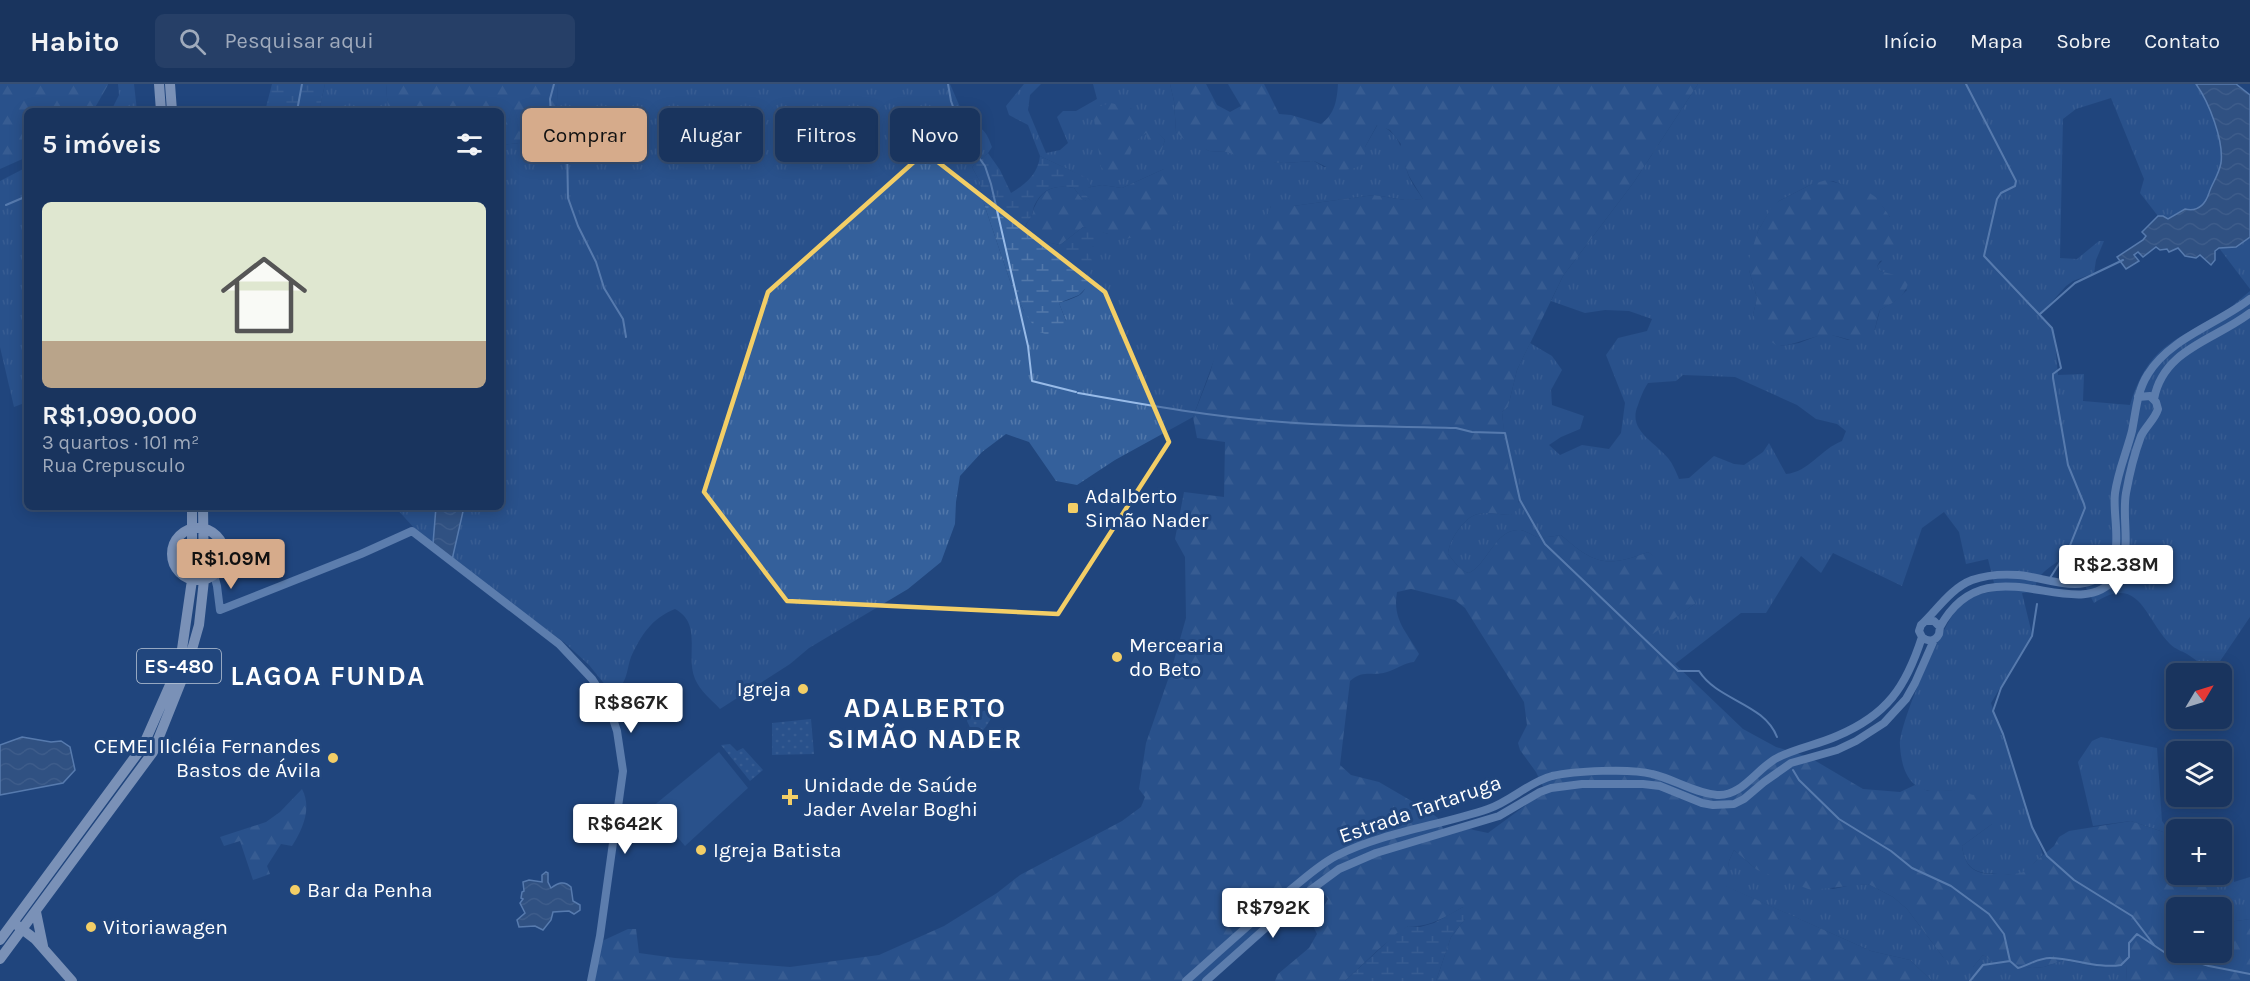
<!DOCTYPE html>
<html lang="pt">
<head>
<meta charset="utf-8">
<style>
  body { margin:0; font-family:Karla,sans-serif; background:#263f67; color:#f1f3f6; height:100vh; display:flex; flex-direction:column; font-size:22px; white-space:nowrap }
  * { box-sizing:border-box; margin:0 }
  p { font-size:20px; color:#9faabc }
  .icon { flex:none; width:33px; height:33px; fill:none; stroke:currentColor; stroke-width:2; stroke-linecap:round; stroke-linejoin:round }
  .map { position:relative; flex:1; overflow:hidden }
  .sheet { position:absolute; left:24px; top:24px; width:480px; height:402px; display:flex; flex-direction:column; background:#19345e; border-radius:9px; box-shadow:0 3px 15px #0003,0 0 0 2px #374f73 }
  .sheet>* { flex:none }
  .guide { position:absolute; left:522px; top:24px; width:570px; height:54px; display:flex; gap:12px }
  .needle { width:39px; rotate:52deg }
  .tools { position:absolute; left:2166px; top:579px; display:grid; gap:12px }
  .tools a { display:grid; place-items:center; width:66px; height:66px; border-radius:9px; background:#19345e; box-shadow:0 3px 15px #0003,0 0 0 2px #374f73; font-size:30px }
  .price { position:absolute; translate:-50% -51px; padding:0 14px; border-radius:6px; background:#fff; color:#222; font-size:20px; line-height:39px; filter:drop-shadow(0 2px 3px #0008) }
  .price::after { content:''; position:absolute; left:50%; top:36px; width:18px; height:14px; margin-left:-9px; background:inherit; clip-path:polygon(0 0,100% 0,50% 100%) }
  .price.on { background:#d6ab8b; color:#111 }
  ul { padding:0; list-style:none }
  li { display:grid; align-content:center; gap:12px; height:318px; padding:0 18px }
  li span { display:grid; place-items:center; height:186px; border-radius:9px; color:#555 }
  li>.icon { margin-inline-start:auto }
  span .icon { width:108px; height:108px; fill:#fffc; stroke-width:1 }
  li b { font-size:26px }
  h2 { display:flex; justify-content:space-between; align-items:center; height:72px; padding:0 18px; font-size:26px }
  .pill { padding:0 21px; border-radius:9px; background:#19345e; box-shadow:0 3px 15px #0003,0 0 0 2px #374f73; font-size:21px; line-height:54px }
  .pill.on { background:#d6ab8b; color:#111 }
  header { display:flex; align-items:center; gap:36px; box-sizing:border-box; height:84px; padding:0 30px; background:#19345e; border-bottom:2px solid #374f73 }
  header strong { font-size:28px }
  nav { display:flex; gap:33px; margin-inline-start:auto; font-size:21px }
  .search { width:420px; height:54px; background:#263f67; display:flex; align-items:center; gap:15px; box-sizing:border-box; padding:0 21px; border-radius:9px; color:#9faabc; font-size:22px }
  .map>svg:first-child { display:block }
  .grass { fill:url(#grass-tufts); fill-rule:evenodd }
  .forest { fill:url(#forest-firs); fill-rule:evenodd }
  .wetland { fill:url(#wetland-marsh) }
  .park { fill:url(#park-dots) }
  .pitch { fill:#34609b }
  .water { fill:url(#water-waves); stroke:#98bbe8; stroke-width:1.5 }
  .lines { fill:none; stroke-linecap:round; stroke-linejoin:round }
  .stream { stroke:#98bbe8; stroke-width:2 }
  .minor { stroke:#a4c0e7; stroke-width:8 }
  .major { stroke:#e6eefd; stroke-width:10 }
  .marked { fill:none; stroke:#f3ce66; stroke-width:4.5; stroke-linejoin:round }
  .poi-dot { fill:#f3ce66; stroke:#21467d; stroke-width:2 }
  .labels { text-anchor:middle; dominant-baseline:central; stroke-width:6; stroke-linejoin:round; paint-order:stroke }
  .shield { fill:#21467d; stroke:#bcc8d8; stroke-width:1.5 }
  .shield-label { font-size:20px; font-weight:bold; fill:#fff }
  .poi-label { font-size:21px; fill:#fff; stroke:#21467d; text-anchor:start }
  .street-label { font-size:21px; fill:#fff; stroke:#21467d }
  .district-label { font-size:27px; font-weight:bold; letter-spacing:1.5px; fill:#fff; stroke:#21467d }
</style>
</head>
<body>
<header>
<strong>Habito</strong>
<div class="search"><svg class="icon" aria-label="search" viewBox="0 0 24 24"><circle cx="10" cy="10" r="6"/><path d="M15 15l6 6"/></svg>Pesquisar aqui</div>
<nav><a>Início</a><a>Mapa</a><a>Sobre</a><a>Contato</a></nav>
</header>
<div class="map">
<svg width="2250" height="897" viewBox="0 0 2250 897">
  <defs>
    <pattern id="grass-tufts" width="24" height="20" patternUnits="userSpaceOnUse" patternTransform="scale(1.5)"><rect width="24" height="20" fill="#34609b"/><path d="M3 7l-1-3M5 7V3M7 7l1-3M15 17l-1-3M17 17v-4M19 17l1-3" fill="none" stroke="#5278aa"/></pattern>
    <pattern id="forest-firs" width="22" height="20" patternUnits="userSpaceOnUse" patternTransform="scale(1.5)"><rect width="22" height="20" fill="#34609b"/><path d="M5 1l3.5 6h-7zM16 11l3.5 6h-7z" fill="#5278aa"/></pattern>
    <pattern id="wetland-marsh" width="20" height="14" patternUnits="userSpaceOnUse" patternTransform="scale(1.5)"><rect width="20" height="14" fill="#34609b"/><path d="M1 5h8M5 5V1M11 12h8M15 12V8" fill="none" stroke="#5278aa"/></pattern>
    <pattern id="park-dots" width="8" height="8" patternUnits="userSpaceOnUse" patternTransform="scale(1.5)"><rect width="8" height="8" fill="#34609b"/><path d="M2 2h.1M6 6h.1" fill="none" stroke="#5278aa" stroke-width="1.8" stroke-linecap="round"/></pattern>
    <pattern id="water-waves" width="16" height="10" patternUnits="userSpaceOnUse" patternTransform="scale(1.5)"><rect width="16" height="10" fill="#446088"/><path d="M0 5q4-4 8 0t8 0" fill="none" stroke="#60789a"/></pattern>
  </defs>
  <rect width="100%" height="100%" fill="#21467d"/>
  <path class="grass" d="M118,0H134L137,27H111L119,11Z
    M325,0H386L388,27H319Z
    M558,0H950L960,23L961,39L967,48L970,39C984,44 987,49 992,63L988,69L972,83L980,98L982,114L1010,197L1024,227L1066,237L1059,219C1065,217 1072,215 1078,212C1093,204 1088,179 1085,165L1094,162V145L1108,150L1164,85L1122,104L1102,101L1091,103L1086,94L1040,72L1028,41L1009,31L1006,22L1024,0H1041L1030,11L1028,26L1046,69L1060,66L1068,59L1057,33L1063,27H1076L1097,15L1093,0H1170L1174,17L1176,48L1209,67L1227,68L1247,76L1284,79L1314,77L1324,83L1365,79V63L1378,40C1404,52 1400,66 1408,90C1411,99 1418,107 1423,115L1405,116L1374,111L1293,122H1271L1193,333L1115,376L1077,401L1056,397L1029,358L1006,350L982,368L960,392L956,418L955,440L941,478L908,505L809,564L790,580L720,625C712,616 700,607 695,595C685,571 703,540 675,525C652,534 641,551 631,573C626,587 628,602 611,608L589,581L565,559L452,476L464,423H501V61L555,55ZM1130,24C1145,31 1152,44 1165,56L1161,67L1146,49L1136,55L1129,70Z
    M1698,0H2196C2209,18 2224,57 2221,79C2219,90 2215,100 2209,110C2204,121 2198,128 2185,125L2168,135L2163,132H2158L2140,109L2144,95L2111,14L2076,25L2063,35L2060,174L2077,175L2099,157H2104L2096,176L2094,189L2073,197L2066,202L2040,231L2054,246L2058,291L2084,290L2083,317L2130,321C2148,263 2172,258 2221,230C2231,224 2240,215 2250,207V533L2212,589C2204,584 2198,577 2190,572C2183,567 2176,566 2170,560C2144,534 2140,489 2094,519L2085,502L2057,478C2044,487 2037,492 2034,508L2022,509L2032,550L1991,619L2043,771C2035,777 2030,785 2021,789C2015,791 2008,790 2002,790C1980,790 1965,788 1962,762L1992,740L1954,706C1940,707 1925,710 1914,700C1904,691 1901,676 1900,662C1899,638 1941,546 1956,526C1966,513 1982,509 1996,507L1988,475L1966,480L1959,448L1944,428L1922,444L1902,502L1833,469L1821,489L1801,472L1766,529H1741L1675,580L1647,558L1649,552L1696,519L1661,478L1648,468C1606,484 1594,480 1561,451C1554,452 1545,454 1537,453C1532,451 1525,446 1519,446C1495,445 1488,480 1469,489C1460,487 1454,477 1448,470C1449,456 1464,433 1478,430C1488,427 1501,431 1511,431L1519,418C1505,395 1505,354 1502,328L1508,323L1517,286L1530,259L1552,272L1562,286L1551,306L1552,321L1584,332L1580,345L1561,353L1549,361L1560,371L1582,361L1609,365L1621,349L1625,319L1606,271L1618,254L1647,247L1652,235L1629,227L1605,226L1585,229L1551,217L1563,192L1634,98ZM1833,97C1863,110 1870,102 1890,133L1882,177L1877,182L1880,187L1892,191L1907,206L1895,217L1880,226L1875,245L1863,255L1848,256L1832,251H1820L1799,259L1781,262L1753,231L1757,214L1749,186L1758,147L1768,130L1779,117L1810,101ZM1683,291L1735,293L1797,321L1816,335L1837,340L1846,347L1842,357C1821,365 1809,388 1786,390L1769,359L1763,368L1744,381L1734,380L1714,372L1689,394L1679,395C1676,388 1673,380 1668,374C1654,357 1627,346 1638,321C1641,312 1643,307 1648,299L1676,297Z
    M27,83V318L14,323L0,263V97Z
    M2250,153V205L2219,164L2236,163Z
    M395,423H436L433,460L415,445Z
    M2101,653L2157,664L2162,737L2172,751L2131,737L2093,742L2078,678L2092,657Z
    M2232,764L2234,798L2250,793V835L2222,839V824L2211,823V803L2204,791L2222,790V767Z
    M1734,766L1757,786L1833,805L1852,801L1868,800L1893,813L1907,825L1943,873L1973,883L1983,871L1993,877L2032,884L2044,883L2064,876L2099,884L2126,880L2127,897H1932L1910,876L1871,867L1725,802L1729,777Z"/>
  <path class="forest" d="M0,0H108V1L93,27H27V73L0,85Z
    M386,0H558L555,55L501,61V27H388Z
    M1170,0H1206L1217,21L1230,28L1241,22L1228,0H1264L1279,30L1291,31L1321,40C1335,30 1337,16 1338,0H1698L1634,98L1563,192L1517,286L1508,323L1502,328L1508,383L1520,423L1511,431C1501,431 1488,427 1478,430C1464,433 1449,456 1448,470C1454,477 1460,487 1469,489C1488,480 1495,445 1519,446C1525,446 1532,451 1537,453C1545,454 1554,452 1561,451C1594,480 1606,484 1648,468C1667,482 1694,492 1696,519L1650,552L1647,558L1675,580L1743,645L1776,663L1809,673L1863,705L1900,708L1915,701L1928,707L1954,706L1977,712L1993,720L1998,726L1992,740L1962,762C1965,786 1977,791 1999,790C2007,790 2015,791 2023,788L2054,762L2059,753L2069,747L2131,737L2172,751L2176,756V790L2204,791L2211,803V823L2176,824V868H2222V839L2250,835V897H2127L2126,880L2099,884L2064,876L2044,883L2032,884L1992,877L1983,871L1973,883L1958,885L1943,873L1907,825L1893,813L1868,800L1811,806L1757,786L1734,766L1729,777L1726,802L1871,867L1910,876L1932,897H1436L1451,853L1465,835L1463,823C1445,833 1429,844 1408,842L1380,864L1345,897H1275L1278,890L1309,864L1317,850L1313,842L1328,815L1319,803L1204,897H594L600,858L628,845H636L639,869L675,874L790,883L879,871L944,842L997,809L1020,791L1122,737L1141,723L1145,713L1139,705L1146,659L1171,587L1186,534L1185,473L1175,455L1184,408L1224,413L1225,358L1197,354L1193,333L1209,292L1229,223L1271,122H1293L1374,111L1405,116L1423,115L1409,92L1399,65L1401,60L1390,46L1377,41L1365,63V79L1355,84L1337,88L1314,77L1284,79L1247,77L1227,68L1209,67L1185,56L1176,48L1174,17ZM1411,505L1455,516L1465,524L1524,618L1527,641L1518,659L1520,666L1536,688L1546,709L1530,718L1488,749L1469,745L1446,751L1438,734L1427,726L1379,698L1351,691L1340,681L1350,597C1364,585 1372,593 1387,588C1397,585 1404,579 1414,578L1419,570C1407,548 1392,536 1397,508Z
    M1111,19C1121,22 1132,23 1140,29C1148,35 1157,48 1165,56L1161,68L1150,64L1146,49C1126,62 1132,77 1123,95H1113L1101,83L1093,28L1100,22Z
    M1164,85L1181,136L1171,144L1126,155L1083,143L1060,161L1042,157L1025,148C1026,137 1028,139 1032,131C1033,128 1033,125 1035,122C1043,103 1057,101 1074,104L1082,115L1092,119L1081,105L1102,101L1122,104Z
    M1826,96L1865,106L1877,114L1890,133L1898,165L1889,175L1880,177L1877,182L1880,187L1902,193L1908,200C1904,214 1892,219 1880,226C1876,234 1877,247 1870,252C1856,263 1842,251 1828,251C1811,251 1796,262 1777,262L1765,253L1753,231L1757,214L1749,186V175L1758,147L1771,124L1779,117L1810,101Z
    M302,705C312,724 303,745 292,762L281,760L267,782L270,790L253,796L240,757L224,762L220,753L266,738L280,728Z"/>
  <path class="wetland" d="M272,0H325L319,27H265Z
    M988,69L1000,86L1011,109C1026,100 1038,90 1040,72L1087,94L1091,103L1082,106L1094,121L1082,115L1074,104C1057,101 1043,103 1034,122C1033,125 1033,128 1032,131C1028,140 1025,137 1025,148L1042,157L1060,161L1083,143L1094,145V162L1086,166L1094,180L1089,185L1094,202L1085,205L1079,211L1059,219L1066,237V249L1053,253L1037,247L1024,227L1010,197L982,114L980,98L972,83Z
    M1463,823L1467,826L1465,835L1451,853L1436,897H1345L1397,849L1408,842L1420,843L1434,839Z"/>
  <path class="park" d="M994,623L996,626C990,637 984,647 975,654L967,637L968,633Z
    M811,635L814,670L772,671V639Z
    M730,660L737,667L743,664L763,686L750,697L721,661Z"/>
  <path class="pitch" d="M719,668L748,704L685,762L652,723Z"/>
  <path class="water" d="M2196,0H2236L2250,11V153L2236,163L2219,164L2215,167V176L2211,181L2200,171L2196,174L2185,172L2178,164L2169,168L2167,165L2160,166L2156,163L2143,173L2138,168L2134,171L2139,177L2126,185L2117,173L2143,156L2146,152L2142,148L2158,132H2163L2168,135L2185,125C2198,128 2205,121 2209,109C2212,99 2218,93 2221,79C2224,57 2209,18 2196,0Z
    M436,423H464L452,476L433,460Z
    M22,653L51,658L61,657L70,663L75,686L63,699L0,711V661Z
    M546,788L548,789V798L551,804C558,799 564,796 571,803L573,817L580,821V826L574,830L569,827L553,828L551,836L543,846L535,842L519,843L517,836L525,829L520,819L523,815L521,814L522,808L524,807L523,798L529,796L542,798V791Z"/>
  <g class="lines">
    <path class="stream" d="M554,0L550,15L551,30L567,61L568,114L578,142L596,178L604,204L623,235L626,253
      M948,0L951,17L964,53L985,82L991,100L1028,262L1032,297L1076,308
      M1966,0L2016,97L2015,102L2001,109L1997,115L1984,172L2052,244L2061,284L2053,290V294L2068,381L2084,420L2085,424L2069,464L2050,494
      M297,27L302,0
      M6,121L27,112
      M2040,230L2075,199L2123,176
      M1078,309C1146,321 1213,333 1282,338C1339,343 1398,342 1456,344L1472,348L1505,349L1520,416L1545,460L1678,587H1699C1718,617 1764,619 1777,653
      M2037,520L2032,552L2001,604L1993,627L2003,650L2032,743L2047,772L2074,796L2132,832L2154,861
      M1793,686L1799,696L1839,735L1891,767L1912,784L1951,802L1989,830L2004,850L2010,877L2018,884C2029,881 2038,874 2050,874C2073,874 2098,885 2121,881L2129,873V859L2137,850L2164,868L2209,882L2250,890
      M1970,897L1983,881L2010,877"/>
    <path class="minor" d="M2154,315C2163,265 2215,256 2250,229
      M214,491L217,502L220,526L361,470L412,447L559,560L592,595L608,620L617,647L623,687L600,852L591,897
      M1926,537H1934L1940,543L1939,550C1935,558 1928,558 1922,553L1919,547L1921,541C1937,526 1951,504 1972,496C1986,491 2003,490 2018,491C2045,493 2082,512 2105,488C2125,468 2112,433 2115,409C2118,387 2127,367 2132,347C2136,327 2137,307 2148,290C2170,254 2218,240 2250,215
      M1940,543C1987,456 2076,544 2115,494C2134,471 2121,437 2126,409C2129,392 2135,368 2141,352C2146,342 2155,335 2158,325L2156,318L2150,312L2138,313
      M1186,897C1219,868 1251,838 1285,810C1302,797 1317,782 1336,772C1384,748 1438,742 1488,725C1511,717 1529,698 1552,692C1574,687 1631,684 1652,690C1674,695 1694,709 1717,711C1742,713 1757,684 1777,674C1796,664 1817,661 1837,652C1887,631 1906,603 1922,553
      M1206,897L1297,816L1339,785L1376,769L1499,732L1540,708L1551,704L1582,700H1643L1660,702L1702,719L1713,721L1734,720L1744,715L1764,698L1791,679L1837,666L1856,657L1884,639L1906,615L1915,599L1934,556"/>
    <path class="major" d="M159,0L161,27
      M170,0L172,27
      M172 470a26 26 0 1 1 52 0a26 26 0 1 1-52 0Z
      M36,828L43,862
      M18,842L35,855L72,897
      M0,856L143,662L173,594L180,579L192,496V423
      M0,875L153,668L187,583L199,541L204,496L203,423"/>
  </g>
  <path d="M0 0H2250V897H0ZM925,68L1105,208L1169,358L1058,530L787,517L704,408L768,208Z" fill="#21467d" fill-opacity=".55" fill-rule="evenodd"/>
  <path class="marked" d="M925,68L1105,208L1169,358L1058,530L787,517L704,408L768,208Z"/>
  <g class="poi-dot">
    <rect x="1067" y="418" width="12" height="12" rx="3"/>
    <circle cx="1117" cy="573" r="6"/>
    <circle cx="803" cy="605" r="6"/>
    <circle cx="333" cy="674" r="6"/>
    <path d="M787 704h6v6h6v6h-6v6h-6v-6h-6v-6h6z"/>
    <circle cx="701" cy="766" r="6"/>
    <circle cx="295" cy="806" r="6"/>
    <circle cx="91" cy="843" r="6"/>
  </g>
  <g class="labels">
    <rect class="shield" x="137" y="565" width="84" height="34" rx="4.5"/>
    <g class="shield-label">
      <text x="179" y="582">ES-480</text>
    </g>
    <g class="poi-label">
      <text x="1085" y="412">Adalberto<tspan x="1085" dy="24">Simão Nader</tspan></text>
      <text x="1129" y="561">Mercearia<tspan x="1129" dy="24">do Beto</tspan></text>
      <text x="791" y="605" text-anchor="end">Igreja</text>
      <text x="321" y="662" text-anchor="end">CEMEI Ilcléia Fernandes<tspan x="321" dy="24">Bastos de Ávila</tspan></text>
      <text x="804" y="701">Unidade de Saúde<tspan x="804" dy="24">Jader Avelar Boghi</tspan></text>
      <text x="713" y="766">Igreja Batista</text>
      <text x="307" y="806">Bar da Penha</text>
      <text x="103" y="843">Vitoriawagen</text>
    </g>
    <g class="street-label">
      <text transform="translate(1420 725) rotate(-19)">Estrada Tartaruga</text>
    </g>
    <g class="district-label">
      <text x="328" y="592">LAGOA FUNDA</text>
      <text x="925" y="624">ADALBERTO<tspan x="925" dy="31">SIMÃO NADER</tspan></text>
    </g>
  </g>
</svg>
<div class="tools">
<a><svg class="needle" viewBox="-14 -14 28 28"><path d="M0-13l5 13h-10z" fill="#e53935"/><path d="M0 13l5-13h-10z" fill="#9faabc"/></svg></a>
<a><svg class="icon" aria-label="layers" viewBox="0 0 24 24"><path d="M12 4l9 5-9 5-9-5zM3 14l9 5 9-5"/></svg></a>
<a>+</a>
<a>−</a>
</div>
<b class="price on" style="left:231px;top:506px">R$1.09M</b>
<b class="price" style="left:2116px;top:512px">R$2.38M</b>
<b class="price" style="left:631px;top:650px">R$867K</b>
<b class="price" style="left:625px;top:771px">R$642K</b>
<b class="price" style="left:1273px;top:855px">R$792K</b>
<div class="guide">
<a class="pill on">Comprar</a>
<a class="pill">Alugar</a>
<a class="pill">Filtros</a>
<a class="pill">Novo</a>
</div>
<section class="sheet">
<h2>5 imóveis<svg class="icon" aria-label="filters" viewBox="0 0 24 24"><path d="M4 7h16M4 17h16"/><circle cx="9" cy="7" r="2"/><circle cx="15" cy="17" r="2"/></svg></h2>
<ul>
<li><span style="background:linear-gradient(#dfe7d0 75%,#b9a48a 0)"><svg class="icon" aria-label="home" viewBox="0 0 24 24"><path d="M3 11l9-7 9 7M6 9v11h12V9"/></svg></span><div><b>R$1,090,000</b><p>3 quartos · 101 m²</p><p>Rua Crepusculo</p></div></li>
</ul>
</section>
</div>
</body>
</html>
